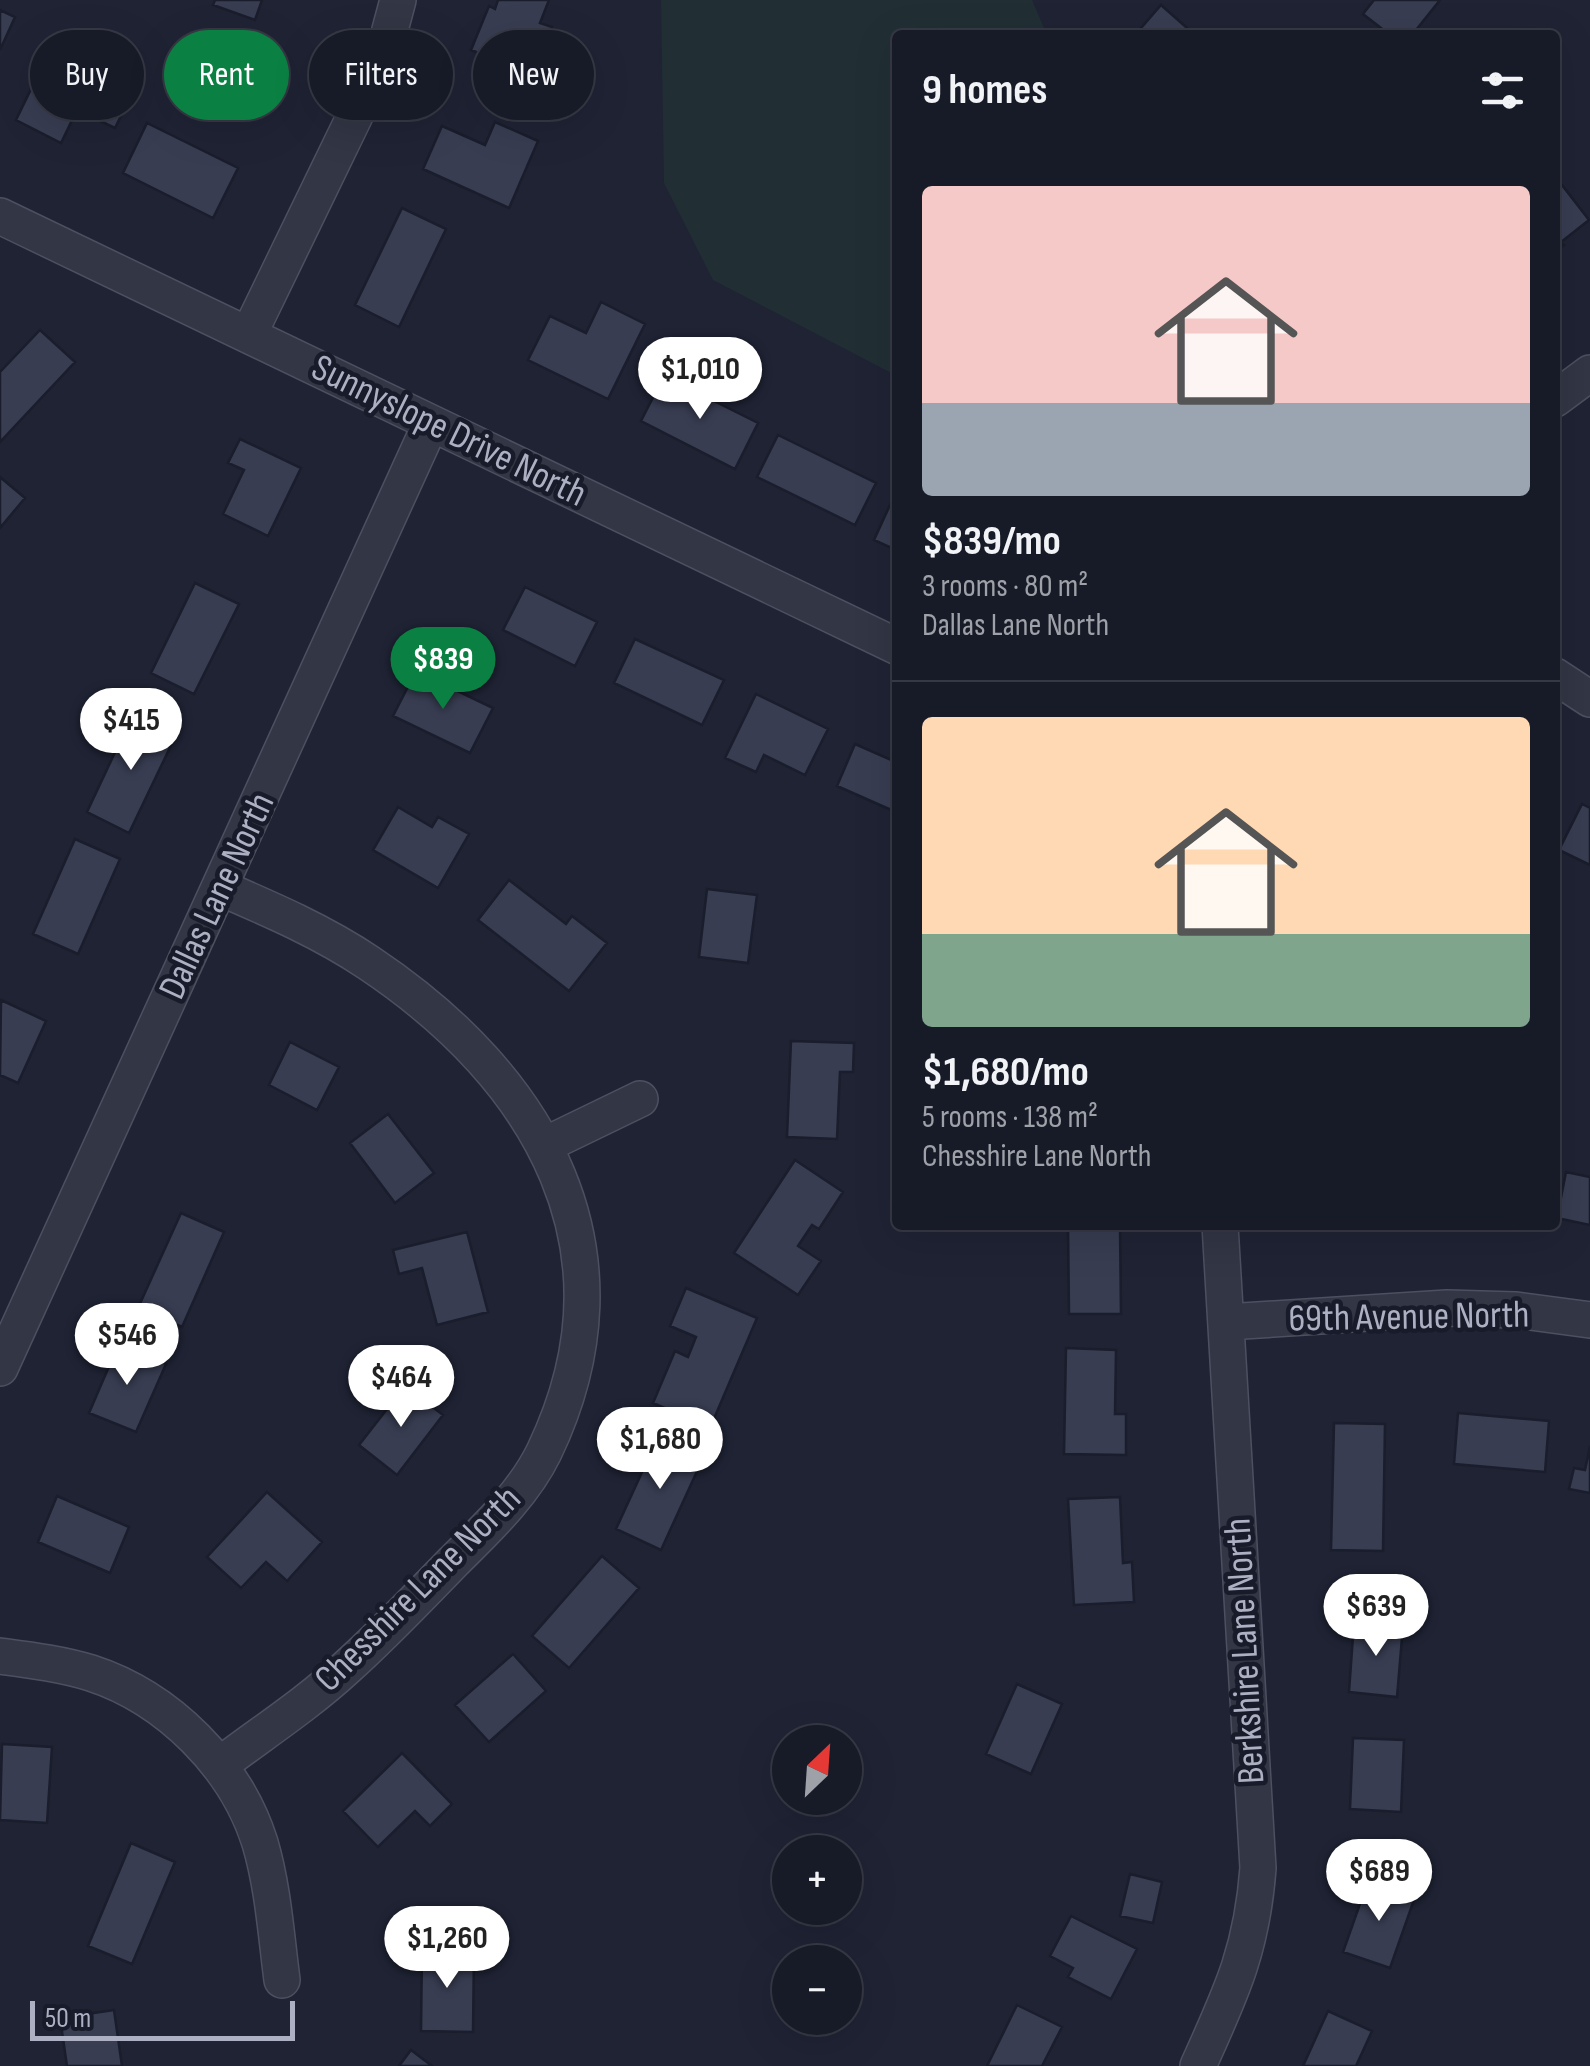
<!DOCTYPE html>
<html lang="en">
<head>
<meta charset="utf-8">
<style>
  body { margin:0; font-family:"Sofia Sans Condensed",sans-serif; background:#242733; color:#f1f3f6; height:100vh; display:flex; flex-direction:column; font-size:38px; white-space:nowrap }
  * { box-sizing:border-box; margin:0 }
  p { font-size:32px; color:#9ea1a7 }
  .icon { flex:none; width:55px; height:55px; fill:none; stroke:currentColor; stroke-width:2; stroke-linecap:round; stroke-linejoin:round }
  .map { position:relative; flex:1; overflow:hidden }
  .panel { position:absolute; left:892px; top:30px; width:668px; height:1200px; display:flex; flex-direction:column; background:#171a27; border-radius:10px; box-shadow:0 10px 40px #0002,0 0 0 2px #363844 }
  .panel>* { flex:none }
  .guide { position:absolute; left:30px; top:30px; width:712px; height:90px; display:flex; gap:20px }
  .needle { width:65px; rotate:25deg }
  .fabs { position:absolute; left:772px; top:1725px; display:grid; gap:20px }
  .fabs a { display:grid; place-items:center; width:90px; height:90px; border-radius:50%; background:#171a27; box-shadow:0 10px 40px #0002,0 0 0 2px #363844; font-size:50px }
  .scale { position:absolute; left:30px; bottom:25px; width:265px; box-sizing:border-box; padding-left:10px; border:5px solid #acb0c2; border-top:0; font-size:28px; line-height:35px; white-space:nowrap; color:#acb0c2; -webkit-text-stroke:8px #181b29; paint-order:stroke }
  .price { position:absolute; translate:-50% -85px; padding:0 22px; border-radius:35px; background:#fff; color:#222; font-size:32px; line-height:65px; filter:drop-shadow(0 2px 5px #0008) }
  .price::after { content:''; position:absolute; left:50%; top:60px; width:30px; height:22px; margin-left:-15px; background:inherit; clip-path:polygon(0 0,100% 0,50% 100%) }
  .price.on { background:#0b8043; color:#fff }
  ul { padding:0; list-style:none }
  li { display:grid; align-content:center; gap:20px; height:530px; padding:0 30px }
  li+li { border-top:2px solid #363844 }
  li span { display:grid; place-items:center; height:310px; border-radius:10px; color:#555 }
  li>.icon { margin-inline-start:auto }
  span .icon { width:180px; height:180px; fill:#fffc; stroke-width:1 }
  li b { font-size:42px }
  h2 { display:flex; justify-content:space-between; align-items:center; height:120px; padding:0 30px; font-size:42px }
  .chip { padding:0 35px; border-radius:45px; background:#171a27; box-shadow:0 10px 40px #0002,0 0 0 2px #363844; font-size:35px; line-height:90px }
  .chip.on { background:#0b8043; color:#fff }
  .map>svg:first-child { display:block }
  .green { fill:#212f35 }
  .building { fill:#383d52; stroke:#1a1d2b; stroke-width:2.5 }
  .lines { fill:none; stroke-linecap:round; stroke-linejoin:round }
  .minor-casing { stroke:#4d5060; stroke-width:38 }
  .minor { stroke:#323645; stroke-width:35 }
  .labels { text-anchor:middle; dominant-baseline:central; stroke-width:9; stroke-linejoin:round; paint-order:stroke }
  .street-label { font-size:38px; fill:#acb0c2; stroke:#181b29 }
</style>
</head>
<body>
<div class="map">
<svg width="1590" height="2066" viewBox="0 0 1590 2066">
  <rect width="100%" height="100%" fill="#1f2334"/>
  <path class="green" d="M661,0H1032L1047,35H898L897,376L713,280L664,183Z"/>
  <path class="building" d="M215,0H262L255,20L213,5Z
    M498,0H549L540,23L552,27L532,74L471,50L489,6L495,9Z
    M1374,0H1440L1412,35H1390L1363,14Z
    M1161,5L1195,35H1135Z
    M0,10L15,17L0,50Z
    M51,48L134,89L115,128L77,110L61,143L16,120Z
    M495,122L538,141L509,208L423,169L442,126L485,145Z
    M147,123L238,168L213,218L123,173Z
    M1555,176L1589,220L1561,242L1564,245L1555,251Z
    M402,208L446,229L399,327L355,305Z
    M601,302L645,324L608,399L528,360L550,316L586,333Z
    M40,330L75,362L0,442V372Z
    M664,376L758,423L735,469L641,421Z
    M778,435L876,483L855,525L757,477Z
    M240,439L301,468L268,536L223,514L244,470L228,463Z
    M0,477L25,498L0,528Z
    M895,494L898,495V551L874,540Z
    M195,583L239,604L194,694L151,673Z
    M525,587L597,622L575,666L503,630Z
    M635,639L724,680L702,725L614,683Z
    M416,671L493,708L470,753L393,716Z
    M756,694L828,729L805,775L764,755L756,772L725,758Z
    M133,714L176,735L129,833L87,812Z
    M855,744L898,763V813L837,786Z
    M1582,804L1590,808V865L1559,850Z
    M398,807L432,827L438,817L469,834L438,888L373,850Z
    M75,839L120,859L78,954L33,934Z
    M509,880L566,924L572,916L607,943L569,991L478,920Z
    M707,889L757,895L748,963L699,957Z
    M1,1000L46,1021L18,1083L0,1075Z
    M791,1041L854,1043L853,1072H840L837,1139L787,1137Z
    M290,1042L339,1067L317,1110L269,1085Z
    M388,1114L434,1173L395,1203L350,1143Z
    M795,1160L843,1192L819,1229L812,1225L798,1246L821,1261L798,1295L734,1253Z
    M1566,1172L1590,1177V1225L1557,1218Z
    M181,1213L224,1232L182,1327L138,1308Z
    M1068,1225H1120L1121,1314H1069Z
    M467,1232L488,1312L437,1325L422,1268L399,1274L393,1250Z
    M686,1288L757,1318L710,1428L653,1403L675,1351L688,1357L696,1337L670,1326Z
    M119,1343L166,1364L136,1432L89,1413Z
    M1066,1348L1116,1350L1115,1414H1126V1455L1064,1454Z
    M405,1386L443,1415L397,1475L359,1445Z
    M1458,1413L1549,1421L1545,1472L1454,1464Z
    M1334,1423L1385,1424L1383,1551L1331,1550Z
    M659,1435L704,1456L661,1550L616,1529Z
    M1590,1446V1493L1569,1489L1574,1468L1585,1470Z
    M267,1492L322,1542L287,1581L266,1562L241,1588L207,1557Z
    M57,1496L129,1527L110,1573L38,1542Z
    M1120,1497L1123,1563L1132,1562L1134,1602L1074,1605L1068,1499Z
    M602,1556L639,1588L569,1668L532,1636Z
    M1354,1622L1403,1626L1397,1697L1349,1692Z
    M513,1654L546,1691L489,1742L455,1705Z
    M1017,1684L1062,1704L1031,1774L986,1754Z
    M1353,1738L1404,1740L1401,1812L1350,1809Z
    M2,1744L52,1747L47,1823L0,1820Z
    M402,1753L452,1804L430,1826L415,1811L378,1847L343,1811Z
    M131,1843L175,1862L132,1964L88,1946Z
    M1130,1874L1162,1882L1153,1923L1120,1916Z
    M1368,1881L1415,1897L1390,1968L1343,1952Z
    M1071,1916L1137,1949L1111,1999L1068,1977L1073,1968L1050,1956Z
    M422,1950L474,1951L473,2032L421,2031Z
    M1017,2005L1062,2027L1042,2066H987Z
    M114,2010L122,2066H67L60,2018Z
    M1328,2011L1372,2031L1356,2066H1303Z
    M411,2050L432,2066H399Z"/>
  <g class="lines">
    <g class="minor-casing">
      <path id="minor" d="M0,216L898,647
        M249,334L362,101L387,41L398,0
        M1555,399L1590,373
        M1555,676L1590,699
        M545,1145L640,1099
        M1227,1322L1447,1308L1516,1310L1590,1320
        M0,1368L431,423
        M0,1656C30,1660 62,1664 91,1673C168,1698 236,1766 260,1843C273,1887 276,1934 282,1980
        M220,1765C262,1733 307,1704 346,1668C383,1635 418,1598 453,1562C486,1529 523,1495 544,1452C641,1250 541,1078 369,963C323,932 272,910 221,888
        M1198,2066C1231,1993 1252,1950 1258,1868L1220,1225"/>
    </g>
    <use href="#minor" class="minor"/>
  </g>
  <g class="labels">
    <g class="street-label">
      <text transform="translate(449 431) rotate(26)">Sunnyslope Drive North</text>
      <text transform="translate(217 896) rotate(-65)">Dallas Lane North</text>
      <text transform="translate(1409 1317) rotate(-1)">69th Avenue North</text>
      <text transform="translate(418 1589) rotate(-45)">Chesshire Lane North</text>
      <text transform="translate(1245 1651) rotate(-93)">Berkshire Lane North</text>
    </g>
  </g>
</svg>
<div class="fabs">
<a><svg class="needle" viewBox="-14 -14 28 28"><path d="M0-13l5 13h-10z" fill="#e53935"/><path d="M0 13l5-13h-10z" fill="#9ea1a7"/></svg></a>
<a>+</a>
<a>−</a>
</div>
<div class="scale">50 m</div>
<b class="price" style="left:700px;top:422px">$1,010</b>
<b class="price on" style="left:443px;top:712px">$839</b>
<b class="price" style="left:131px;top:773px">$415</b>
<b class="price" style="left:127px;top:1388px">$546</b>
<b class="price" style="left:401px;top:1430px">$464</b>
<b class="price" style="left:660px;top:1492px">$1,680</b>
<b class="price" style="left:1376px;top:1659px">$639</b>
<b class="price" style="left:1379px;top:1924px">$689</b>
<b class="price" style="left:447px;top:1991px">$1,260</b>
<div class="guide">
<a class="chip">Buy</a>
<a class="chip on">Rent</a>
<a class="chip">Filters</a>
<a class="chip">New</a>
</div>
<section class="panel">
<h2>9 homes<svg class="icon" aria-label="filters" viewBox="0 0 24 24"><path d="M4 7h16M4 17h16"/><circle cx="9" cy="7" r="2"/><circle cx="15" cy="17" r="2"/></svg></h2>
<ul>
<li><span style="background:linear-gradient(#f6c9c9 70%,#9aa5b1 0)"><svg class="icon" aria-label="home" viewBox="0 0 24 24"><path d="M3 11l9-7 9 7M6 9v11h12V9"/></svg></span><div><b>$839/mo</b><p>3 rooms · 80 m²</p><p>Dallas Lane North</p></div></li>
<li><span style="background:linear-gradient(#ffd9b3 70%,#7fa58c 0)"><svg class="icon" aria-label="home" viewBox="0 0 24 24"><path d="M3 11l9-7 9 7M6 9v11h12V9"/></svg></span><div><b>$1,680/mo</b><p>5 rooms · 138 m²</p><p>Chesshire Lane North</p></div></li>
</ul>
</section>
</div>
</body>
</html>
